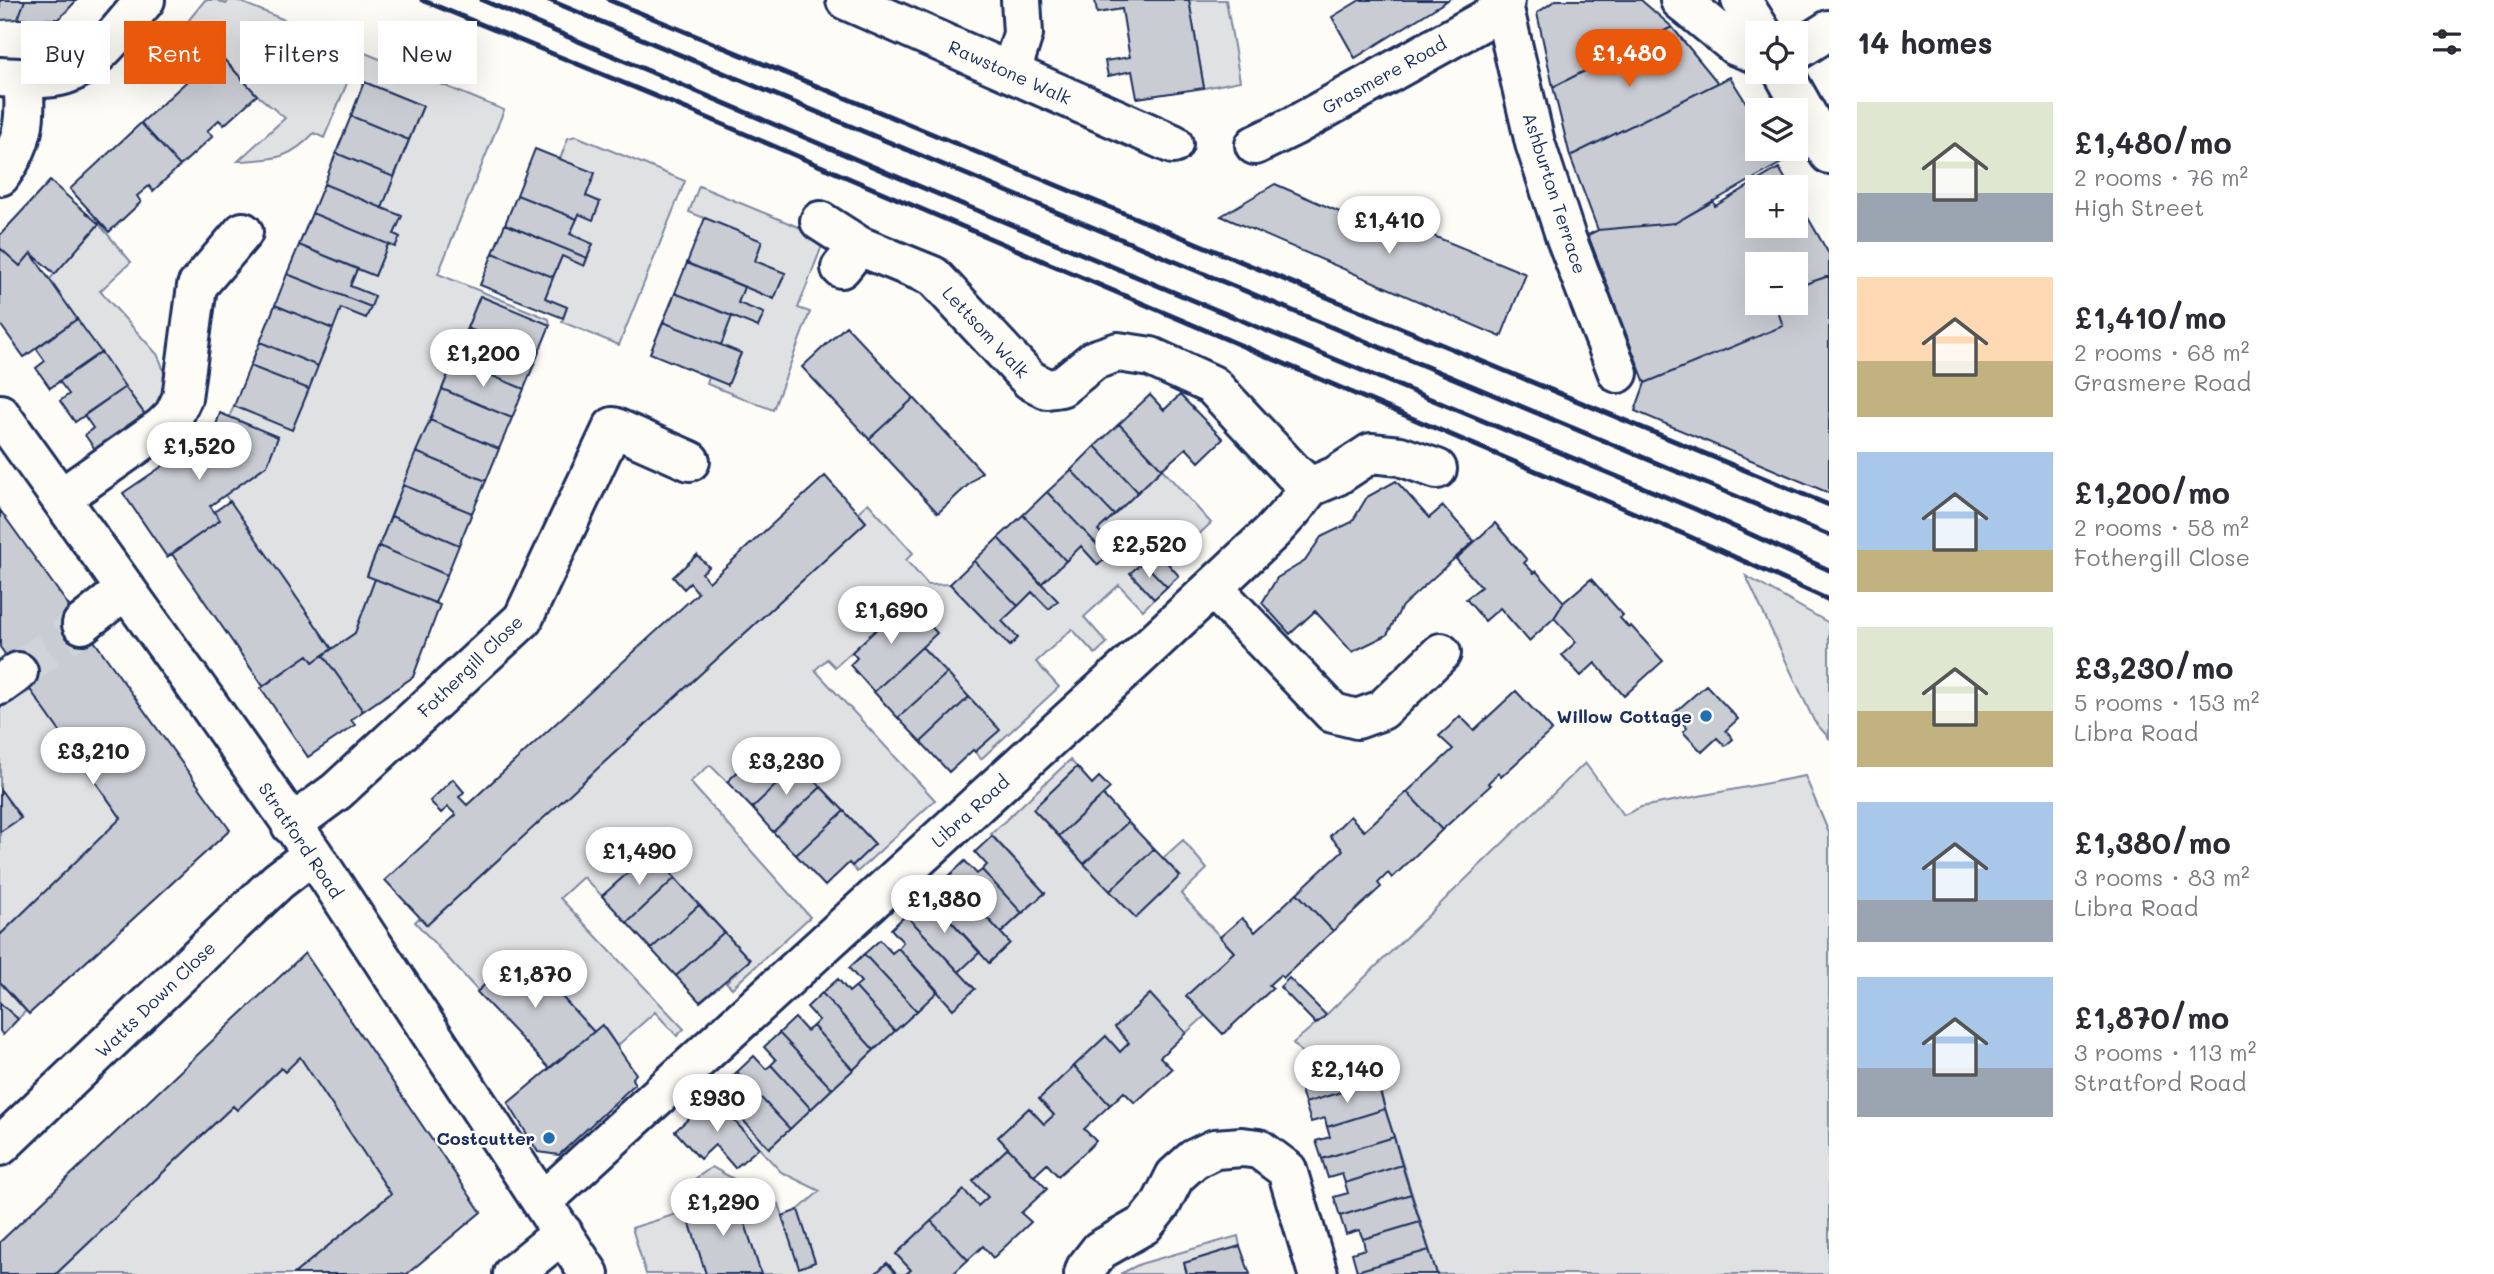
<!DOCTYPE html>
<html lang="en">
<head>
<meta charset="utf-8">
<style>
  body { margin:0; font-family:Mali,sans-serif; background:#f7f7f7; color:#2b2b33; height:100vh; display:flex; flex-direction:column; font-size:26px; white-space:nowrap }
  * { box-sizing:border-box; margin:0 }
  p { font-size:23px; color:#7c7c81 }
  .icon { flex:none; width:38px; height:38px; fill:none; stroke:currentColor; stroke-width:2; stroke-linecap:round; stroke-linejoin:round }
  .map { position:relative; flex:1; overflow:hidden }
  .sheet { display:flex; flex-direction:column; background:#fff; width:665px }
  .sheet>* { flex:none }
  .banner { position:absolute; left:21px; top:21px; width:665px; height:63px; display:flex; gap:14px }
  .tools { position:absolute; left:1745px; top:21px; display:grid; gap:14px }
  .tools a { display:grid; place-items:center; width:63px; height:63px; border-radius:0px; background:#fff; box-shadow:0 7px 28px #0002; font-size:35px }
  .price { position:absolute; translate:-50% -60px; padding:0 16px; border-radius:24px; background:#fff; color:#222; font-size:23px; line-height:46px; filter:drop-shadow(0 2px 4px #0008) }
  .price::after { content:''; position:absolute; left:50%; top:42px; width:21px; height:16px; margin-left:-10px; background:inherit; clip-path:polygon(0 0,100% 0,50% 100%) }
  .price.selected { background:#ea580c; color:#fff }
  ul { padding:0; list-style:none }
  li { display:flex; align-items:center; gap:21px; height:175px; padding:0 28px }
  li span { display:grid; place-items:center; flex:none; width:196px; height:140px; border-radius:0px; color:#555 }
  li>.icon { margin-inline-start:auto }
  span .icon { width:84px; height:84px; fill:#fffc; stroke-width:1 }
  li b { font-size:30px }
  h2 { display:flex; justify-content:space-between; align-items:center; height:84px; padding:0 28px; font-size:30px }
  .tag { padding:0 24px; border-radius:0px; background:#fff; box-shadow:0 7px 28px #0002; font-size:24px; line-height:63px }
  .tag.selected { background:#ea580c; color:#fff }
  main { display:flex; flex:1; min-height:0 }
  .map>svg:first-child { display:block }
  .green { fill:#e0e1e3; stroke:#7e88a0; stroke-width:2 }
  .building { fill:#c9ccd3; stroke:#1b2f5e; stroke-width:2 }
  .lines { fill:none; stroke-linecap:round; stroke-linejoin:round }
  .minor-tunnel { stroke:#d0d3d8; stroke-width:38; stroke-dasharray:38 19; stroke-linecap:butt }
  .minor-casing { stroke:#1b2f5e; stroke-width:44 }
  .major-casing { stroke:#1b2f5e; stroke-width:44 }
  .minor { stroke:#fdfcf7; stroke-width:38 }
  .major { stroke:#fdfcf7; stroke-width:38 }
  .rail { stroke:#1b2f5e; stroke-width:5 }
  .poi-dot { fill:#1f6fb2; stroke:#fdfcf7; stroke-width:2.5 }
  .labels { text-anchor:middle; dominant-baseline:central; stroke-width:5; stroke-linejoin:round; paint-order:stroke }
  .street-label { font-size:18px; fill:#1b2f5e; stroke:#fdfcf7 }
  .poi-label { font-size:18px; font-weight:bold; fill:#1b2f5e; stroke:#fdfcf7; text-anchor:end }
</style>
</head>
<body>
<main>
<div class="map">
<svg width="1829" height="1274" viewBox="0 0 1829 1274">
  <rect width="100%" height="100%" fill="#fdfcf7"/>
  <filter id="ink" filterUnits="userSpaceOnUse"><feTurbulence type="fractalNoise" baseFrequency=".0143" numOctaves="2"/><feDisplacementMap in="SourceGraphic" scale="14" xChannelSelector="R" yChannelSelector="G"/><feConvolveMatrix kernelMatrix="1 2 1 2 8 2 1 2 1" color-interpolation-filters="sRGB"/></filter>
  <g filter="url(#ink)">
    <path class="green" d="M205,0H217L226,4L229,0H236L504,110L438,274L549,319L550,325L480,296L367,575L375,579L355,633L332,649L225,495L267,465L278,437L229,417L234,406L292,429L341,308L366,318L375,296L350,286L357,269L375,276L388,244L395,247L400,237L394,234L401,216L382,208L423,106L350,76L324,138L314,133C289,160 274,159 238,161L285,118L257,95L188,21Z
      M1189,0H1226L1240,81L1204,88Z
      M576,136L685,181L619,345L562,322L567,307L545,298L562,256L585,265L593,244L570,234L579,214L600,202L586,196L560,159L568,138Z
      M699,186L825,238L798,308L810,312L773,410L707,384L709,377L728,384L741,354L721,345L732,316L758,326L764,314L738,303L744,287L774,299L785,273L755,261L762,241L689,212Z
      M99,224L131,262L100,291L157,354C172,382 163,396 149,420L49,280Z
      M1162,469L1211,523L1194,539L1177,521L1160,537L1165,542L1131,573L1154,599L1143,610L1119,585L1084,617L1107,643L1095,654L1072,629L1036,662L1059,687L981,759L975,752L999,731L922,647L907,602L835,667L827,659L815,670L935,800L857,872L852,866L875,844L774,737L727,782L710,765L690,782L810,917L732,988L726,982L750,960L651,853L602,896L583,877L560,898L684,1029L677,1036L655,1012L617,1046L603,1025L594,1032L520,952L478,991L415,922L420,917L427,925L866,522L858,512L868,503L913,553L906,560L928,585L950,584L1010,646L1018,638L1002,621L1032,592L1048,609L1057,601L1041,584L1081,546L1098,565L1115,548L1098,530Z
      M1746,576L1829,623V738L1814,721Z
      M31,690L121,818L0,935V832L21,817L0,789V708Z
      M1070,760L1077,767L1033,809L1084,864L1180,876L1163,858L1183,840L1207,869L1181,894L1234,952L1187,995L1205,1016L1186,1033L1149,995L1115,1027L1129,1043L1120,1052L1105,1037L1039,1099L1054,1115L1044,1124L1029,1108L998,1137L1008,1148L973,1181L988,1197L978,1206L964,1191L896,1254L911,1270L906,1274H897L887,1263L875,1274H761L736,1195L692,1209L678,1191L712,1167L779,1204L800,1267L815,1262L798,1210L820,1191L781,1172L723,1109L728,1104L769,1148L980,952L990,962L1010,943L1001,933L1045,893L991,834Z
      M1585,763L1624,815L1641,807L1805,776L1829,833V1274H1437L1368,1053L1314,1070L1312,1064L1293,1043L1326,1015Z
      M0,982L26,1011L18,1019L0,1003Z
      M300,1057L391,1194L294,1274H56L233,1106L238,1109L281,1068L284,1071Z
      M686,1211L706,1274H646L632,1228Z
      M1238,1236L1240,1246L1184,1263L1187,1274H1120L1140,1264Z"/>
    <path class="building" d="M0,0H25L18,19L0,20Z
      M25,0H77L59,19H18Z
      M1095,0H1189L1204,88L1137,98L1132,71L1108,76L1105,61L1130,57L1129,53L1122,9L1097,13Z
      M1360,0H1448L1355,58L1332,17Z
      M1556,0H1641L1672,27L1553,87L1537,13Z
      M1672,27L1718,83L1570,156L1553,87Z
      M218,53L257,95L224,125L219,120L207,131L213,136L180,166L141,123Z
      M1730,77L1757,120V149H1775L1783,162L1675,223L1598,230L1570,156Z
      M364,82L423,106L409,140L351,116Z
      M351,116L409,140L394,177L336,153Z
      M141,123L180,166L153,191L149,186L137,196L141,202L109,232L70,189Z
      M535,149L595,173L586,196L600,202L593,220L579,214L577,219L517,195Z
      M336,153L394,177L382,208L324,184Z
      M1779,168L1790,187H1757V226H1796V197L1829,254V276L1796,287V264H1757V303H1775L1783,326L1645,383L1588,235L1598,230L1675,223L1713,201L1715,206Z
      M50,181L99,224L55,274L31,253L20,266L0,248V235Z
      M324,184L402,216L394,234L400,237L395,247L312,213Z
      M1275,184L1351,217L1356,204L1526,274L1501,337L1221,216Z
      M517,195L577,219L570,234L593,244L587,258L505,224Z
      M312,213L388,244L375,276L299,245Z
      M705,218L762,241L755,261L785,273L774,299L687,263Z
      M505,224L587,258L584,266L562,256L553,277L493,253Z
      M299,245L357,269L350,286L375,296L371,307L287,274Z
      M0,248L20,266L31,253L77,319L24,357L0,324Z
      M493,253L553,277L545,298L567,307L563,318L480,285Z
      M687,263L744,287L738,303L764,313L758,327L675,293Z
      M287,274L371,307L366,318L341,308L333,329L275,305Z
      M1829,276V493L1635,411L1645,383L1783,326L1775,303H1796V287Z
      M675,293L732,316L721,345L663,322Z
      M480,296L550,325L537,357L467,328Z
      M275,305L333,329L318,366L260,342Z
      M77,319L101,352L50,388L36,368L45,361L36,348Z
      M663,322L741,353L728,385L650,353Z
      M846,326L914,398L869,439L802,367Z
      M467,328L537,357L524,389L454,360Z
      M260,342L318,366L309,389L250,366Z
      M101,352L125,387L75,422L60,401L69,394L59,381Z
      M454,360L524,389L512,418L442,389Z
      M250,366L309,389L292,430L234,406Z
      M125,387L149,420L99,455L85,435L93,428L84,415Z
      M442,389L512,418L499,449L430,420Z
      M1150,395L1164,410L1180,395L1223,439L1199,462L1186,448L1162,469L1119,424Z
      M914,398L982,472L938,513L869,439Z
      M220,413L278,437L267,465L210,506L220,520L167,557L123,493L214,431Z
      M430,420L499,449L486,481L416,452Z
      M1119,424L1162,469L1138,492L1095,446Z
      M1095,446L1138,492L1114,515L1071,470Z
      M416,452L486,481L472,513L403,485Z
      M1071,470L1114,515L1098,530L1116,549L1108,556L1047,492Z
      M825,476L866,522L427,925L385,880L456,815L448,807L441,813L430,801L453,779L464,792L459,797L467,805L698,593L690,583L684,589L673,577L697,555L709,567L702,573L709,582Z
      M1396,481L1429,518L1443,506L1474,541L1402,606L1387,635L1352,652L1315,611L1290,634L1262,603L1277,578L1305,561L1321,537L1352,522L1367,497Z
      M403,485L472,513L459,545L391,516Z
      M1047,492L1108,556L1098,565L1081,546L1066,561L1023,515Z
      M230,501L332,649L313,662L308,655L263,686L172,554L220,520L214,512Z
      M0,510L230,830L29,1014L0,982V935L121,818L0,647Z
      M1023,515L1066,561L1041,584L998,538Z
      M391,516L459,545L447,575L379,546Z
      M1495,523L1527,560L1524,563L1534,573L1536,571L1564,602L1554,618L1529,641L1500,608L1485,621L1466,599L1481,587L1456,559Z
      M998,538L1058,601L1049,609L1032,592L1018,606L974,561Z
      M379,546L447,575L435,603L367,576Z
      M1156,550L1179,576L1167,587L1143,562Z
      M974,561L1018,606L1002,621L1018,638L1010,646L950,584Z
      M1143,562L1167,587L1154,599L1130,573Z
      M375,579L440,605L413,677L363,711L323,655L355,633Z
      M1591,579L1623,615L1620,618L1629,628L1631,626L1663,661L1624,696L1595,663L1581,676L1562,655L1576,642L1554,618L1564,602Z
      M907,601L937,633L874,692L850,665L857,658L852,652Z
      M922,647L947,673L898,718L874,692Z
      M308,655L313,662L323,655L363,711L351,720L355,725L308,757L261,688Z
      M947,673L969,697L921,742L898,718Z
      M1706,685L1738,719L1726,730L1733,739L1725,746L1717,738L1702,752L1683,732L1687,728L1674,713Z
      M1516,691L1552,730L1501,777L1498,773L1488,783L1491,785L1442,830L1407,792L1453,749L1439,736L1450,726L1460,716L1474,730Z
      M969,697L1000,730L975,752L973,750L949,772L921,742Z
      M774,737L799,763L752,808L727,782Z
      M799,763L821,787L773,832L752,808Z
      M1077,767L1092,784L1099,777L1110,788L1059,836L1033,809Z
      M821,787L844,811L796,855L773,832Z
      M0,789L21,818L0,832Z
      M1407,792L1442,830L1392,878L1388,873L1378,883L1381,887L1333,931L1297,893L1343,850L1330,836L1350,816L1364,831Z
      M1103,795L1128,822L1084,864L1059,836Z
      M844,811L875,844L852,866L849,863L825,886L796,855Z
      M1128,822L1154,849L1110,891L1084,864Z
      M992,836L1045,893L1022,913L982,870L987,865L975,852Z
      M1154,849L1180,876L1136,918L1110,891Z
      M651,852L675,878L627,923L602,896Z
      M965,861L977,874L982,870L1022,913L1001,933L949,876Z
      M949,876L1010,943L989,963L940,909L946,903L934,890Z
      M675,878L699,905L651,949L627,923Z
      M1297,893L1333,931L1283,978L1280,975L1269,985L1273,988L1223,1034L1186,996L1234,952L1220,937L1242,918L1255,932Z
      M923,900L935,913L940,909L980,952L959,972L906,915Z
      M699,905L724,932L676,976L651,949Z
      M906,915L975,989L953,1009L898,948L903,942L891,929Z
      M724,932L750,960L700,1002L676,976Z
      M880,940L892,953L898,948L938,991L917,1011L864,954Z
      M520,951L594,1032L549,1068L477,992Z
      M305,953L481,1212L407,1274H294L391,1194L300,1057L285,1072L281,1068L237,1110L233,1106L56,1274H0V1242Z
      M864,954L917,1011L895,1031L855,987L861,982L849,968Z
      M1289,978L1326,1015L1316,1024L1280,987Z
      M838,979L849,992L855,987L895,1031L874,1050L822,993Z
      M822,993L874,1050L853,1070L813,1026L819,1020L807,1007Z
      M1150,994L1186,1033L1160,1057L1172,1069L1135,1103L1124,1092L1110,1105L1074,1066L1106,1036L1120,1052L1129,1043L1115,1027Z
      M0,1003L18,1019L3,1035L0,1031Z
      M795,1018L807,1031L813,1026L853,1070L832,1089L779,1033Z
      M602,1025L636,1074L632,1079L635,1084L559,1155L538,1152L508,1103Z
      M779,1033L832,1089L811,1109L771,1065L776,1060L764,1047Z
      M1368,1053L1377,1081L1305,1103L1299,1084L1313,1080L1310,1071Z
      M754,1056L766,1069L771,1065L811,1109L790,1129L737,1072Z
      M1074,1066L1110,1105L1084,1129L1096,1141L1085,1152L1058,1176L1047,1164L1034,1176L998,1137L1029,1108L1044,1124L1054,1115L1039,1099Z
      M737,1072L790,1129L769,1148L728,1104L733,1099L721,1086Z
      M1377,1081L1385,1109L1327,1127L1325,1118L1311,1122L1305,1103Z
      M713,1097L759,1148L735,1168L715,1145L700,1159L675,1131Z
      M1385,1109L1394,1137L1322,1159L1316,1141L1330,1137L1327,1127Z
      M1394,1137L1402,1165L1345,1183L1342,1174L1328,1178L1322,1159Z
      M1008,1148L1047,1189L1021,1213L1031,1222L993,1258L983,1246L968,1260L931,1221L964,1190L978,1206L988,1197L973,1181Z
      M1402,1165L1411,1194L1340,1216L1334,1197L1348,1193L1345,1183Z
      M1411,1194L1420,1222L1363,1239L1359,1230L1346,1234L1340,1216Z
      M736,1195L761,1274H706L686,1211Z
      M798,1210L815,1262L799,1268L782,1216Z
      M931,1221L968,1260L953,1274H906L911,1270L896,1254Z
      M1420,1222L1429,1250L1357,1271L1352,1253L1365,1249L1363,1239Z
      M1240,1246L1250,1274H1187L1184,1263Z
      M1429,1250L1437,1274H1358L1357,1271Z
      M887,1263L897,1274H875Z"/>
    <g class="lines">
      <path class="minor-tunnel" d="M18,672L82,624"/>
      <g class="minor-casing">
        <path id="minor" d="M846,0L1173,144
          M1504,9L1535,143L1566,238L1618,373
          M1796,51L1829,30
          M1011,72L1023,34L1021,0
          M1255,145L1294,126L1504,9L1505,0
          M0,176C24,144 27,118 23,79
          M820,221L859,246
          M841,268L859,246L933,276L1030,380L1047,389L1061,387L1094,360L1118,352L1151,357L1212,385L1293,472L1310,487
          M0,414L206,701L313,854L589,1274
          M61,498L162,427L174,415L182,398L197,286L243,232
          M1213,588L1333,713L1357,719L1382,710L1441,653
          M82,624L126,589
          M0,685L18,672
          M291,825L337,791L523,619L613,427L690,461
          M0,1146L278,881L313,854
          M542,1202L1132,663L1272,532L1294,508L1310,487L1336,476L1371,453L1400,456L1437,469
          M513,1274L563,1233
          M1084,1274L1086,1268L1100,1250L1144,1225L1161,1204L1175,1176L1194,1159L1215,1149L1242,1147L1259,1149L1287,1170L1318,1274"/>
      </g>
      <g class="major-casing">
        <path id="major" d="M1680,0L1736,46L1757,54
          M1741,0L1762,33
          M1783,72L1829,154
          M0,77C20,78 41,80 60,76C93,69 124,24 145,0"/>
      </g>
      <use href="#minor" class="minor"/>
      <use href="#major" class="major"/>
      <path class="rail" d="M422,0L689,110L1686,535L1829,600
        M482,0L921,187L1695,509L1829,570
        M549,0L1829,535
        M609,0L1829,505"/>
    </g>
  </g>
  <g class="poi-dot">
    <circle cx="1706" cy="716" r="7"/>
    <circle cx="549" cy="1138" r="7"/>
  </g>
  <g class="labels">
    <g class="street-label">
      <text transform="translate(1010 72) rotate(24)">Rawstone Walk</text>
      <text transform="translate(1384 75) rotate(-29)">Grasmere Road</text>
      <text transform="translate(1555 193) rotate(72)">Ashburton Terrace</text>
      <text transform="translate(986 332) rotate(47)">Lettsom Walk</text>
      <text transform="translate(470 666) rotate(-44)">Fothergill Close</text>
      <text transform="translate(970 811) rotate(-42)">Libra Road</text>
      <text transform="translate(301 840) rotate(56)">Stratford Road</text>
      <text transform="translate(155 999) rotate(-44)">Watts Down Close</text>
    </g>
    <g class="poi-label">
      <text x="1692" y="716">Willow Cottage</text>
      <text x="535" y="1138">Costcutter</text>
    </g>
  </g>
</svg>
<div class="tools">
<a><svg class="icon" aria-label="locate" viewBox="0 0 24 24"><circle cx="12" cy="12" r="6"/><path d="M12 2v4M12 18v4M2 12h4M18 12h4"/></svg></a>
<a><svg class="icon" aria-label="layers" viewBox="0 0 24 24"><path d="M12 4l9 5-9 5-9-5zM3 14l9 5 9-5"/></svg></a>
<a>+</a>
<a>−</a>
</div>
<b class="price selected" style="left:1629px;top:89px">£1,480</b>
<b class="price" style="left:1389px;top:256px">£1,410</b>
<b class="price" style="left:483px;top:389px">£1,200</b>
<b class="price" style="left:199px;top:482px">£1,520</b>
<b class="price" style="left:1149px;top:580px">£2,520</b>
<b class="price" style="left:891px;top:646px">£1,690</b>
<b class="price" style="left:93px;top:787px">£3,210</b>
<b class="price" style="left:786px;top:797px">£3,230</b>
<b class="price" style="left:639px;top:887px">£1,490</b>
<b class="price" style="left:944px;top:935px">£1,380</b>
<b class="price" style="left:535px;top:1010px">£1,870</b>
<b class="price" style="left:1347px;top:1105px">£2,140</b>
<b class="price" style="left:717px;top:1134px">£930</b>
<b class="price" style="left:723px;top:1238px">£1,290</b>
<div class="banner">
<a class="tag">Buy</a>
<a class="tag selected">Rent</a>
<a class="tag">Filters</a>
<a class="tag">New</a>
</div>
</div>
<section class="sheet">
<h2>14 homes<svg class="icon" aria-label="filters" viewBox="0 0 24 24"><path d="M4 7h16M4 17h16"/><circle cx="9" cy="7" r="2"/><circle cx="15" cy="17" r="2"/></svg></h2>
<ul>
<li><span style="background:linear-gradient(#dfe7d0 65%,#9aa5b1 0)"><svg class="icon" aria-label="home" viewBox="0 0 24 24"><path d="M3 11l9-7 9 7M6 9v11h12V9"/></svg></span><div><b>£1,480/mo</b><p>2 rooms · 76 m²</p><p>High Street</p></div></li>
<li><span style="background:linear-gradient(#ffd9b3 60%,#c2b280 0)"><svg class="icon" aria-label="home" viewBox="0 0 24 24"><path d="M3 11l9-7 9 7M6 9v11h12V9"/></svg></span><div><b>£1,410/mo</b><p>2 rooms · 68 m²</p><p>Grasmere Road</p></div></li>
<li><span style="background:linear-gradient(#a9c7e8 70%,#c2b280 0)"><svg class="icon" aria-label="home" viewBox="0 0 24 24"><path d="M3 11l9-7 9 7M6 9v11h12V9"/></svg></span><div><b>£1,200/mo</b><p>2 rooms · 58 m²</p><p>Fothergill Close</p></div></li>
<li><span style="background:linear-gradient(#dfe7d0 60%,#c2b280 0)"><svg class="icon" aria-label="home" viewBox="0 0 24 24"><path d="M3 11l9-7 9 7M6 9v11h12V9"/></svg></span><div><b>£3,230/mo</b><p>5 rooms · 153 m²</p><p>Libra Road</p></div></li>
<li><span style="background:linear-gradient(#a9c7e8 70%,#9aa5b1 0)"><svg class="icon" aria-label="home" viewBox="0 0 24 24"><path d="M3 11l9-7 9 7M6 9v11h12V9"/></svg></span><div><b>£1,380/mo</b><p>3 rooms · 83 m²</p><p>Libra Road</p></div></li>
<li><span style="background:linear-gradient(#a9c7e8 65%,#9aa5b1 0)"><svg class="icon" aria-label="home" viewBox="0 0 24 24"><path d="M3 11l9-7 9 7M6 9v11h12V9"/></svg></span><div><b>£1,870/mo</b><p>3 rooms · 113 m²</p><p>Stratford Road</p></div></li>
</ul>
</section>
</main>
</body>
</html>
